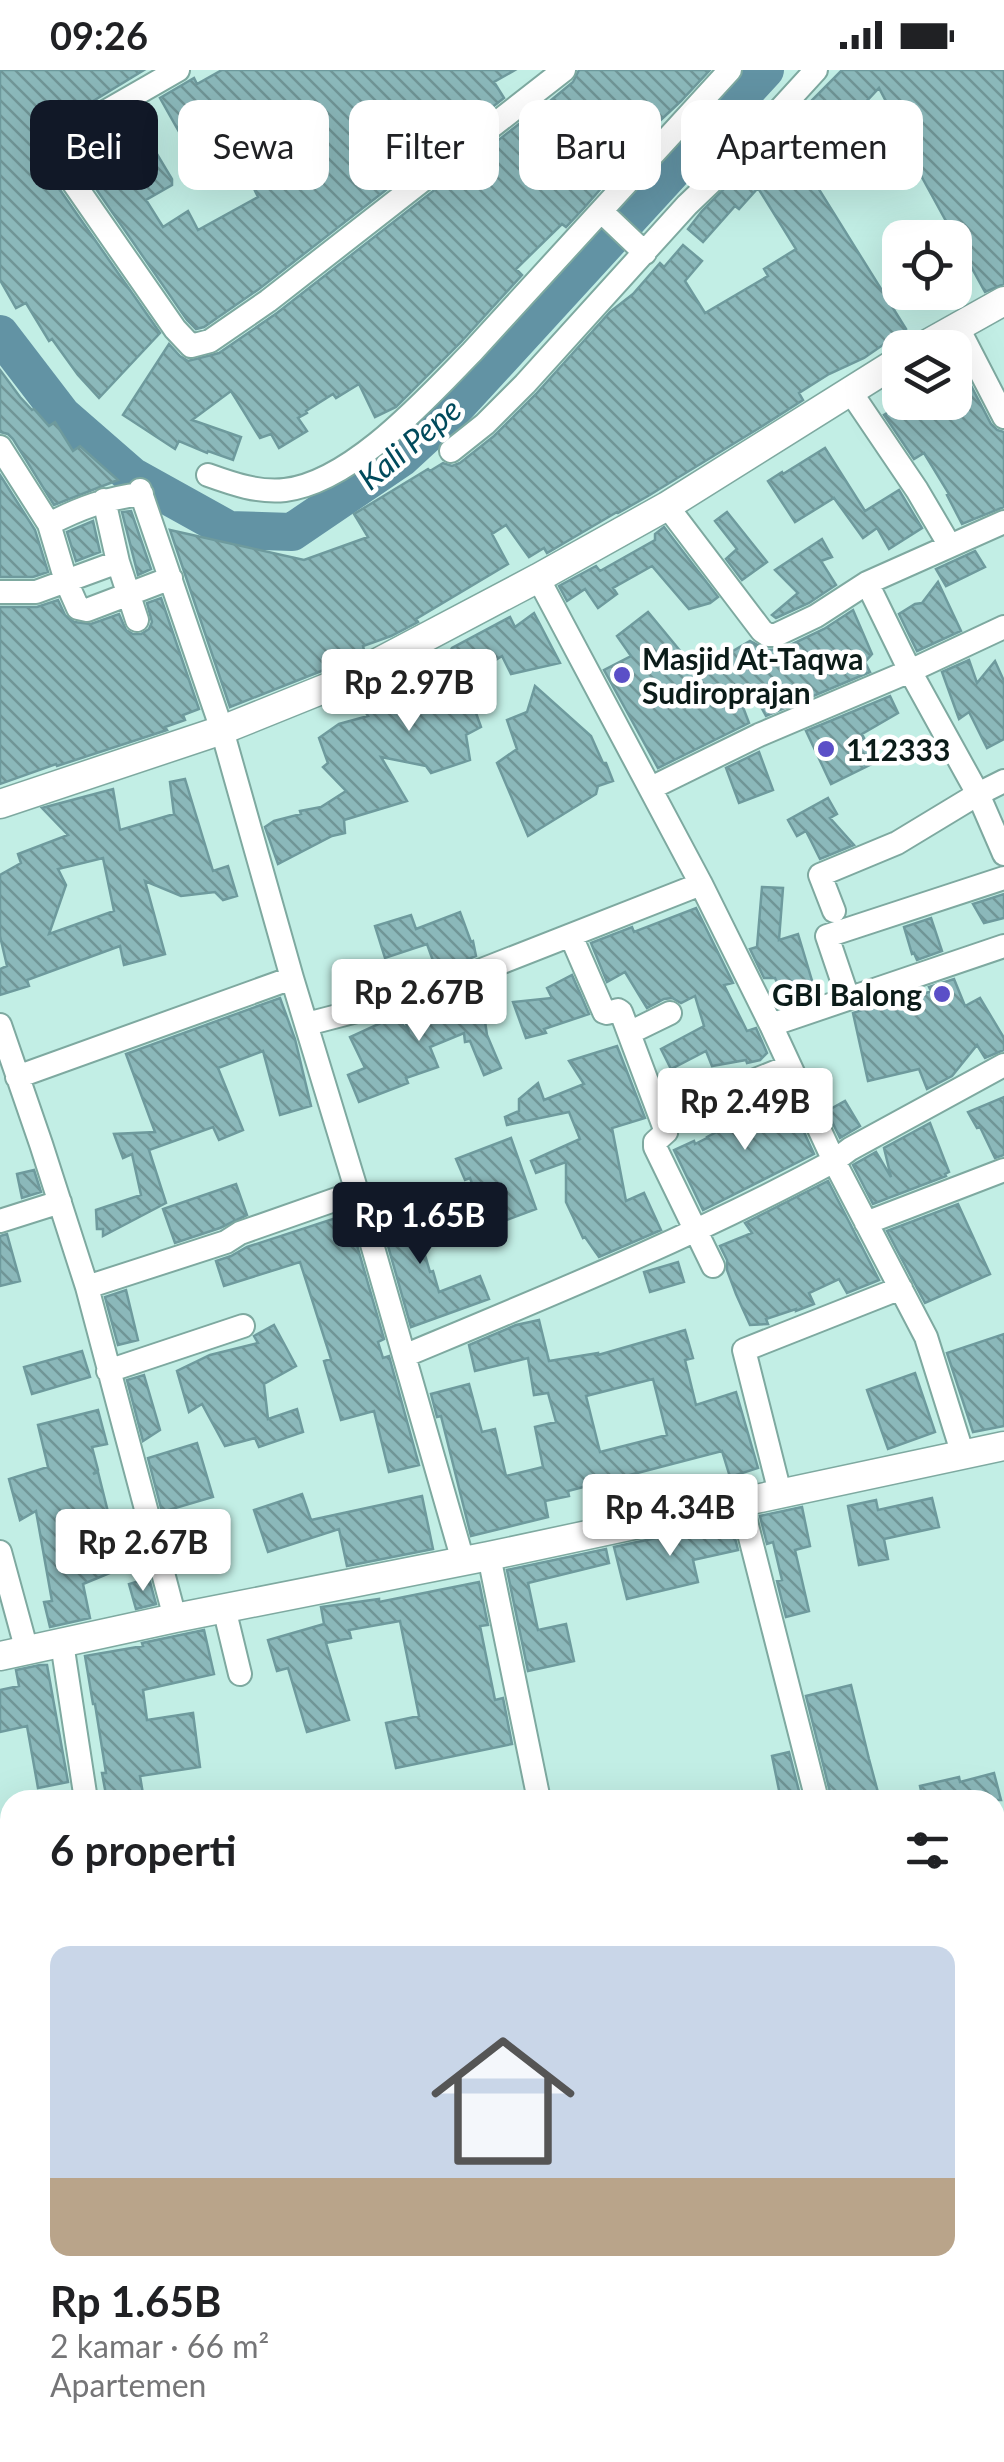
<!DOCTYPE html>
<html lang="id">
<head>
<meta charset="utf-8">
<style>
  body { margin:0; font-family:Lato,sans-serif; background:#f6f6f6; color:#202124; height:100vh; display:flex; flex-direction:column; font-size:38px; white-space:nowrap }
  * { box-sizing:border-box; margin:0 }
  p { font-size:32px; color:#757577 }
  .icon { flex:none; width:55px; height:55px; fill:none; stroke:currentColor; stroke-width:2; stroke-linecap:round; stroke-linejoin:round }
  .map { position:relative; flex:1; overflow:hidden }
  .panel { position:absolute; left:0px; top:1720px; width:1005px; height:672px; display:flex; flex-direction:column; background:#fff; border-radius:30px 30px 0 0; box-shadow:0 10px 40px #0002 }
  .panel>* { flex:none }
  .hud { position:absolute; left:30px; top:30px; width:945px; height:90px; display:flex; gap:20px }
  .buttons { position:absolute; left:882px; top:150px; display:grid; gap:20px }
  .buttons a { display:grid; place-items:center; width:90px; height:90px; border-radius:20px; background:#fff; box-shadow:0 10px 40px #0002; font-size:50px }
  .price { position:absolute; translate:-50% -85px; padding:0 22px; border-radius:10px; background:#fff; color:#222; font-size:32px; line-height:65px; filter:drop-shadow(0 2px 5px #0008) }
  .price::after { content:''; position:absolute; left:50%; top:60px; width:30px; height:22px; margin-left:-15px; background:inherit; clip-path:polygon(0 0,100% 0,50% 100%) }
  .price.current { background:#111827; color:#fff }
  ul { padding:0; list-style:none }
  li { display:grid; align-content:center; gap:20px; height:530px; padding:0 50px }
  li span { display:grid; place-items:center; height:310px; border-radius:20px; color:#555 }
  li>.icon { margin-inline-start:auto }
  span .icon { width:180px; height:180px; fill:#fffc; stroke-width:1 }
  li b { font-size:42px }
  h2 { display:flex; justify-content:space-between; align-items:center; height:120px; padding:0 50px; font-size:42px }
  .pill { padding:0 35px; border-radius:20px; background:#fff; box-shadow:0 10px 40px #0002; font-size:35px; line-height:90px }
  .pill.current { background:#111827; color:#fff }
  .status { display:flex; justify-content:space-between; align-items:center; height:70px; padding:0 50px; background:#fff; direction:ltr }
  .status svg { height:28px; fill:currentColor }
  .map>svg:first-child { display:block }
  .lines { fill:none; stroke-linecap:round; stroke-linejoin:round }
  .stream { stroke:#486f7a; stroke-width:6 }
  .river { stroke:#6293a4; stroke-width:38 }
  .building { fill:url(#building-back-hatch); stroke:#6e9a9d; stroke-width:2.5; fill-rule:evenodd }
  .minor-casing { stroke:#7ea9a0; stroke-width:26 }
  .major-casing { stroke:#7ea9a0; stroke-width:31 }
  .minor { stroke:#fff; stroke-width:22 }
  .major { stroke:#fff; stroke-width:28 }
  .poi-dot { fill:#5b4fc7; stroke:#fff; stroke-width:4 }
  .labels { text-anchor:middle; dominant-baseline:central; stroke-width:9; stroke-linejoin:round; paint-order:stroke }
  .poi-label { font-size:30px; font-weight:bold; fill:#0b1c19; stroke:#fff; text-anchor:start }
  .water-label { font-size:32px; font-style:italic; fill:#004a5c; stroke:#fff }
</style>
</head>
<body>
<div class="status"><b>09:26</b><svg viewBox="0 0 49 12"><path d="M0 12V9h3v3zM5 12V6h3v6zM10 12V3h3v9zM15 12V0h3v12zM26 1h20v11H26zM47 4h2v5h-2z"/></svg></div>
<div class="map">
<svg width="1004" height="2392" viewBox="0 0 1004 2392">
  <defs>
    <pattern id="building-back-hatch" width="6" height="6" patternUnits="userSpaceOnUse" patternTransform="scale(2.5)"><rect width="6" height="6" fill="#8bb8ba"/><path d="M-1 5l2 2M0 0l6 6M5-1l2 2" fill="none" stroke="#709596"/></pattern>
  </defs>
  <rect width="100%" height="100%" fill="#c2eee5"/>
  <g class="lines">
    <path class="stream" d="M448,345L463,363"/>
    <path class="river" d="M0,264L62,345L132,406L229,460L292,462L401,388L453,340L765,0"/>
  </g>
  <path class="building" d="M0,0H144L67,47L52,62L45,81V91L58,117L160,263L99,328L78,305L52,269L49,271L26,233L16,238L0,210Z
    M222,0H515L494,12L504,28L259,219L204,257L196,259L187,250L83,100L75,84L86,70L115,53L124,69L142,59L172,109V115L146,130L163,157L188,141L198,160L258,127L248,106L275,89L262,65L235,80L218,46L182,67L160,28L194,8L197,14Z
    M579,0H710L681,31L620,88L624,92L584,138L566,157L562,154L516,199L522,205L461,272L396,337L375,347L359,314L336,328L333,324L306,341L307,343L298,348L307,361L279,378L271,364L260,368L231,321L192,350L241,367L233,390L208,381L207,383L179,371L175,379L123,345L169,274L180,286L188,291L219,283L277,243L519,54L520,56L573,12Z
    M842,0H1004V214L985,222L913,91L916,89L879,18L805,97L906,259L864,288L829,304L799,323L803,330L756,360L648,426L618,443L617,442L547,483L544,478L529,487L506,455L492,464L508,494L416,549L418,552L391,566L363,576L364,580L334,596L230,637L170,460L304,490L368,467L354,444L428,399L430,401L443,393L452,396L460,393L494,366L536,324L610,242L633,224L660,193L664,197L683,175L702,191L685,211L705,243L768,206L764,199L796,179L758,118L739,139L735,136L703,172L688,159L702,141Z
    M756,34L761,38L693,108L710,86Z
    M955,285L991,354L997,360L1004,362V437L962,454L947,425L949,424L924,383L914,389L884,345L905,332H918L927,344L950,332H955Z
    M0,300L20,327L32,340L34,339L49,356L55,352L73,381L80,376L118,410L54,435L13,369L8,364L0,362Z
    M825,378L865,441L899,420L922,458L889,479L877,458L863,468L834,428L795,452L768,411L782,402L783,404Z
    M0,405L35,460L48,502L33,507H0Z
    M131,441L151,499L138,505L122,442Z
    M727,442L767,492L742,510L726,489L737,479L715,451Z
    M93,451L100,482L76,491L67,462Z
    M664,457L718,527L710,533L689,539L652,496L613,518L617,524L598,538L585,519L567,531L559,516L596,496L600,501L655,470V464Z
    M822,469L832,487L821,491L836,515L809,533L776,548L772,545L798,523L775,500Z
    M975,481L985,497L946,516L936,499Z
    M938,512L961,561L917,581L899,544L915,534L922,533Z
    M161,528L199,639L183,645L185,650L165,657L167,660L57,696L56,694L0,714V537H37L58,530L65,545L74,552L91,554L119,544L126,560L133,564H141L149,559L152,552L147,533Z
    M853,540L872,584L865,592L870,602L766,646L751,618L738,624L749,653L658,698L604,600L631,586L617,566L648,542L691,594L693,591L699,601L750,571L767,580L782,579L824,559Z
    M534,543L560,593L511,604L502,586L464,610L481,657L466,665L470,690L431,703L426,696L381,687L407,731L344,750L345,763L332,766L278,794L265,757L274,751L301,744L300,741L321,737L346,721L323,697L328,693L319,668L339,654L368,646L363,638L382,633L407,614L440,600L452,578L510,547L515,557Z
    M969,590L977,613L995,591L1004,611V669L987,678L969,642L959,649L942,602Z
    M535,616L591,666L603,693H606L613,711L598,716L596,724L528,766L497,693L517,679L507,650L527,642Z
    M890,626L898,643L862,664L876,692L831,714L806,661Z
    M759,682L773,720L739,733L726,698Z
    M185,709L213,801L228,796L237,826L223,830L215,822L181,826L145,811L165,884L124,895L120,876L27,910L29,916L0,925V899L7,896L0,866V805L21,793L18,784L68,765L42,738L113,719L120,760L174,744L170,712ZM103,788L114,841L49,864L66,815L58,799Z
    M828,728L837,744L830,748L854,775L820,789L806,761L797,766L788,750Z
    M762,817L783,818L779,870L798,864L816,924L786,934L775,908H764L750,879L757,877Z
    M1004,824V848L984,853L973,834Z
    M696,838L733,913L724,915L747,961L756,958L767,983L760,990L747,993L746,990L712,996L706,981L671,999L661,979L704,956L695,926L681,933L672,928L664,929L647,938L625,902L607,912L591,873L632,857L634,862Z
    M460,842L471,872L473,871L476,886L437,902L427,874L385,888L375,856L411,845L416,859Z
    M931,848L942,881L917,890L914,883L912,884L904,857Z
    M572,905L589,944L544,959L546,963L526,968L513,932L552,928L547,918Z
    M954,909L965,936L980,928L1004,968V980L985,988L977,975L952,1006L927,1019L919,999L868,1011L853,943L891,930L893,937L931,921L929,917Z
    M480,917L487,965L501,998L484,1005L470,971L465,972L464,963L430,977L438,997L406,1008L408,1013L359,1032L348,1005L365,998L350,967L396,946L409,963L403,944L423,939Z
    M280,928L295,969L311,1036L280,1045L263,981L218,998L243,1060L219,1070L213,1057L149,1080L166,1133L103,1166V1159H97L96,1140L141,1125L132,1084L123,1088L114,1064L155,1062L126,984Z
    M617,976L645,1048L612,1058L626,1131L644,1123L661,1160L599,1187L585,1167L583,1168L566,1132V1092L536,1103L531,1091L580,1069L569,1042L507,1055L505,1047L519,1041V1029L538,1013L544,1030L584,1014L569,991Z
    M787,1025L814,1084L703,1140L674,1080L694,1071L695,1074L707,1068L708,1069L707,1067Z
    M1004,1027V1085L995,1088L980,1057L977,1058L968,1042Z
    M845,1031L860,1056L840,1068L827,1041Z
    M930,1053L949,1102L945,1104L946,1106L873,1134L853,1095L876,1082L891,1107L884,1078Z
    M511,1068L536,1139L488,1157L470,1108L465,1110L456,1089Z
    M34,1100L41,1122L22,1128L17,1104Z
    M828,1111L879,1210L847,1223L839,1209L809,1223L814,1234L796,1241V1239L766,1249L768,1254L750,1255L736,1224L727,1200V1190L720,1176L752,1163L745,1153Z
    M236,1114L247,1145L220,1158L175,1173L163,1139Z
    M406,1120L430,1202L433,1201L439,1222L480,1206L489,1229L411,1257L375,1130Z
    M958,1134L990,1204L925,1233L887,1161Z
    M348,1144L384,1269L378,1272L383,1288L389,1286L419,1395L389,1402L374,1341L341,1350L324,1291L331,1289L300,1192L224,1216L216,1191L231,1186L247,1177Z
    M7,1164L20,1211L0,1216V1166Z
    M678,1192L684,1212L650,1222L644,1202Z
    M126,1220L138,1270L118,1275L105,1227Z
    M539,1250L549,1291L598,1283V1285L685,1260L693,1288L685,1290L696,1335L736,1322L758,1398L730,1407L722,1381L568,1421L569,1426L545,1431L548,1447L471,1466L441,1346L437,1347L431,1324L469,1314L482,1362L495,1359L506,1406L543,1397L535,1357L556,1352L548,1323L534,1325L528,1288L475,1301L469,1275L516,1255ZM653,1309L667,1365L600,1382L586,1326Z
    M274,1255L296,1296L264,1314L268,1349L297,1339L303,1362L259,1377L255,1368L225,1376L202,1334L189,1342L177,1301L210,1285L258,1273L254,1266Z
    M1004,1264V1356L973,1362L947,1283Z
    M82,1281L90,1307L32,1324L24,1297Z
    M915,1303L935,1362L888,1379L867,1320Z
    M144,1305L160,1360L143,1371L127,1310Z
    M98,1340L107,1374L92,1377L98,1400L93,1404L98,1402L122,1498L83,1514L90,1548L50,1557L44,1532L52,1531L36,1441L20,1450L9,1409L48,1397L38,1355Z
    M197,1373L213,1427L162,1442L148,1388Z
    M302,1424L311,1450L422,1426L433,1479L347,1496L339,1459L268,1482L254,1440Z
    M932,1428L939,1457L884,1469L888,1489L859,1495L848,1436L876,1430L878,1440Z
    M802,1437L810,1476L795,1480L809,1541L786,1547L777,1511L782,1510L773,1472L767,1474L760,1446Z
    M731,1452L738,1480L693,1490L698,1512L627,1529L614,1477Z
    M606,1479L609,1493L528,1513L538,1560L566,1554L574,1591L528,1601L507,1500Z
    M149,1508L156,1534L136,1539L129,1514Z
    M479,1512L488,1555L480,1556L495,1630L503,1628L512,1674L396,1698L386,1653L419,1646L400,1551L349,1560L351,1568L326,1573L349,1650L307,1662L288,1598L277,1601L268,1570L324,1554L321,1537L379,1529V1532Z
    M204,1560L214,1604L143,1620L147,1650L193,1643L200,1697L140,1706L144,1730H107L102,1703H106L95,1634H93L85,1586L143,1576L142,1573Z
    M40,1595H47L68,1712L38,1718L27,1656L0,1662V1620L19,1616L16,1600Z
    M851,1615L869,1689L880,1730H832L806,1626Z
    M789,1682L799,1721L780,1725L772,1686Z
    M994,1703L1001,1730H923L920,1716L959,1707L960,1712Z"/>
  <g class="lines">
    <g class="minor-casing">
      <path id="minor" d="M178,0L77,58L63,72L59,85L70,108L175,259L191,276L210,271L268,231L564,0
        M602,142L645,183
        M957,256L1004,347
        M850,321L917,420L950,476
        M0,377L49,454L66,511L78,538L87,540L171,508
        M451,381L485,354L525,314L687,135L730,94L816,0
        M208,405C233,414 259,423 285,420C352,412 426,329 472,282L730,0
        M140,420L222,660L292,908L357,1122L463,1491
        M104,430L118,492L137,550
        M667,436L762,561L768,565H776L816,546L867,513L1004,452
        M49,454C80,438 107,428 142,424
        M538,508L701,814L771,955L834,1091L926,1267L963,1385
        M867,513L910,601L978,724L1004,784
        M0,522H36L118,492
        M651,718L759,665L910,601L1004,557
        M834,841L820,805L897,773L978,724L1004,711
        M571,866L604,942L607,943L618,940L621,942L666,1062L655,1072V1077L713,1196
        M848,928L827,866L1004,808
        M307,954L418,925L701,814
        M0,955L41,1074L87,1217L175,1548
        M771,955L1004,876
        M629,963L670,943
        M17,1007L292,908
        M661,1048L790,996
        M0,1151L60,1132
        M866,1153L1004,1100
        M87,1217L226,1172L240,1163L357,1122
        M404,1286C550,1225 695,1166 834,1091L850,1079L1004,995
        M108,1301L243,1256
        M780,1423L744,1280L901,1218
        M741,1432L817,1730
        M0,1482L27,1581
        M489,1486L539,1730
        M224,1538L240,1604
        M62,1573L86,1730
        M995,1764L1004,1762
        M0,1839L10,1838
        M0,2006L10,2004
        M0,2218L10,2217
        M164,2382V2392
        M687,2382L690,2392"/>
    </g>
    <g class="major-casing">
      <path id="major" d="M920,278L1004,231
        M0,734L222,660L341,612L538,508L667,436L900,290
        M0,1586L175,1548L489,1486L1004,1376
        M995,2356L1004,2353
        M894,2392L921,2382"/>
    </g>
    <use href="#minor" class="minor"/>
    <use href="#major" class="major"/>
  </g>
  <g class="poi-dot">
    <circle cx="622" cy="605" r="10"/>
    <circle cx="826" cy="679" r="10"/>
    <circle cx="942" cy="924" r="10"/>
  </g>
  <g class="labels">
    <g class="poi-label">
      <text x="642" y="588">Masjid At-Taqwa<tspan x="642" dy="34">Sudiroprajan</tspan></text>
      <text x="846" y="679">112333</text>
      <text x="922" y="924" text-anchor="end">GBI Balong</text>
    </g>
    <g class="water-label">
      <text transform="translate(409 373) rotate(-40)">Kali Pepe</text>
    </g>
  </g>
</svg>
<div class="buttons">
<a><svg class="icon" aria-label="locate" viewBox="0 0 24 24"><circle cx="12" cy="12" r="6"/><path d="M12 2v4M12 18v4M2 12h4M18 12h4"/></svg></a>
<a><svg class="icon" aria-label="layers" viewBox="0 0 24 24"><path d="M12 4l9 5-9 5-9-5zM3 14l9 5 9-5"/></svg></a>
</div>
<b class="price" style="left:409px;top:664px">Rp 2.97B</b>
<b class="price" style="left:419px;top:974px">Rp 2.67B</b>
<b class="price" style="left:745px;top:1083px">Rp 2.49B</b>
<b class="price current" style="left:420px;top:1197px">Rp 1.65B</b>
<b class="price" style="left:670px;top:1489px">Rp 4.34B</b>
<b class="price" style="left:143px;top:1524px">Rp 2.67B</b>
<div class="hud">
<a class="pill current">Beli</a>
<a class="pill">Sewa</a>
<a class="pill">Filter</a>
<a class="pill">Baru</a>
<a class="pill">Apartemen</a>
</div>
<section class="panel">
<h2>6 properti<svg class="icon" aria-label="filters" viewBox="0 0 24 24"><path d="M4 7h16M4 17h16"/><circle cx="9" cy="7" r="2"/><circle cx="15" cy="17" r="2"/></svg></h2>
<ul>
<li><span style="background:linear-gradient(#c9d6e8 75%,#b9a48a 0)"><svg class="icon" aria-label="home" viewBox="0 0 24 24"><path d="M3 11l9-7 9 7M6 9v11h12V9"/></svg></span><div><b>Rp 1.65B</b><p>2 kamar · 66 m²</p><p>Apartemen</p></div></li>
</ul>
</section>
</div>
</body>
</html>
